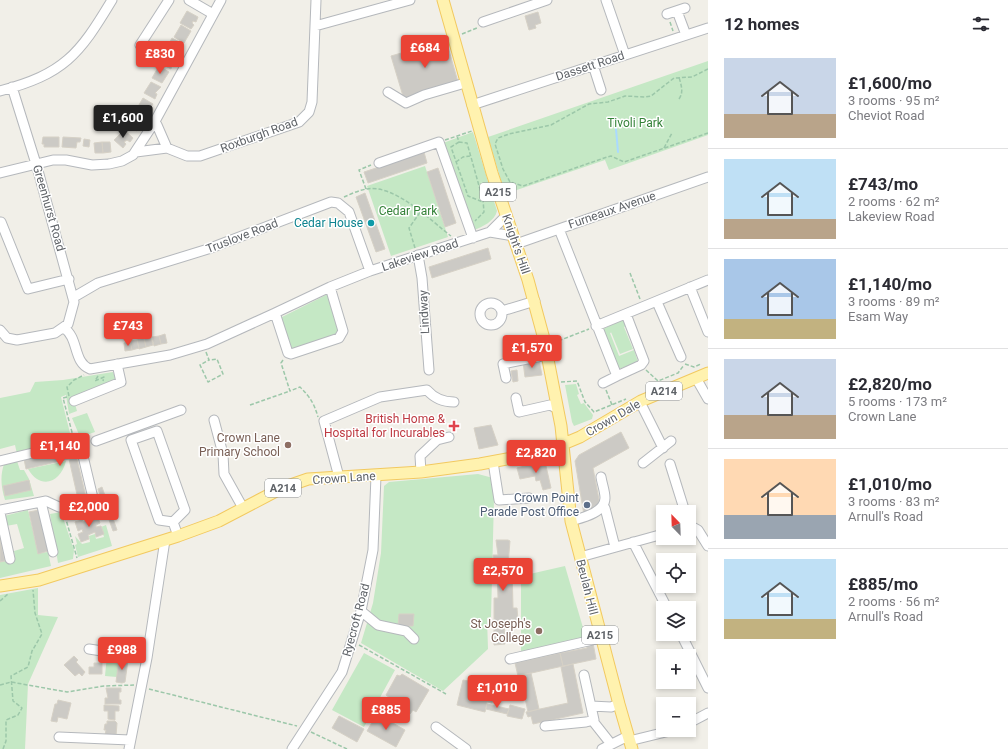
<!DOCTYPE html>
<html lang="en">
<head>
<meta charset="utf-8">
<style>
  body { margin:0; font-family:Roboto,sans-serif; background:#f2f2f3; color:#2b2b33; height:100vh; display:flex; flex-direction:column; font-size:15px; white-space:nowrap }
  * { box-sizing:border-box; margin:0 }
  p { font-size:13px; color:#7c7c81 }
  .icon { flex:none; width:22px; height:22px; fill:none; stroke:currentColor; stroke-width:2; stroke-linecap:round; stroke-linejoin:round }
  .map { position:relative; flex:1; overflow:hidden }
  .side { display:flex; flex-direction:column; background:#fff; width:300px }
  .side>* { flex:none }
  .needle { width:26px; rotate:337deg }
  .fabs { position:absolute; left:656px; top:505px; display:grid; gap:8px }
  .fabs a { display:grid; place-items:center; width:40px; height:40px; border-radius:0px; background:#fff; box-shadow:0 2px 6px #0003; font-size:20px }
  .price { position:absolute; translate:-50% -34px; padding:0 9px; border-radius:4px; background:#ea4335; color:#fff; font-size:13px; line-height:26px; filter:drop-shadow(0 1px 2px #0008) }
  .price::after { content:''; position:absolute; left:50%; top:24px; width:12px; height:9px; margin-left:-6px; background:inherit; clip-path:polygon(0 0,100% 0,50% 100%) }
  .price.selected { background:#222; color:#fff }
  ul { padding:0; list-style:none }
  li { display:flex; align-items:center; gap:12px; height:100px; padding:0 16px }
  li+li { border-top:1px solid #e1e1e2 }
  li span { display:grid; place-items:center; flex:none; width:112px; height:80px; border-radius:0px; color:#555 }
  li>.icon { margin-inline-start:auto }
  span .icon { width:48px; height:48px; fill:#fffc; stroke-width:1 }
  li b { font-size:17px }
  h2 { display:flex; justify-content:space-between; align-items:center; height:48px; padding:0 16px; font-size:17px }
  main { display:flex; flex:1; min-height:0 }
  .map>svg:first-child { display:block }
  .green { fill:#c5e8c5 }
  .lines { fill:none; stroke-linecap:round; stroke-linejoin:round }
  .stream { stroke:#aadaff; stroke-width:2 }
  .building { fill:#cccac5; stroke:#d6d1c6 }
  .minor-casing { stroke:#b5b8bc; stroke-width:11 }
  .major-casing { stroke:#f2c960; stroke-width:13 }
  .path { stroke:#9cc7a9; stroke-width:1.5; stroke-dasharray:4 2; stroke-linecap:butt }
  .minor { stroke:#fff; stroke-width:9 }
  .major { stroke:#fff2af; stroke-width:11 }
  .culture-dot { fill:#0f9aa8; stroke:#fff; stroke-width:1.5 }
  .health-dot { fill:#e0444e; stroke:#fff; stroke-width:1.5 }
  .education-dot { fill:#8d6e63; stroke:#fff; stroke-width:1.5 }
  .service-dot { fill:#5c6f8a; stroke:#fff; stroke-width:1.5 }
  .labels { text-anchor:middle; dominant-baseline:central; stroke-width:3; stroke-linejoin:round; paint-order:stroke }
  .shield { fill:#fff; stroke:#8f9295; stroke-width:1 }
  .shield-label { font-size:11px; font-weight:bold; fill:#5f6368 }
  .street-label { font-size:12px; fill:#5f6368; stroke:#fff }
  .park-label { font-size:12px; fill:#348238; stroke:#fff }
  .culture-label { font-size:12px; fill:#0d838f; stroke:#fff; text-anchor:end }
  .health-label { font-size:12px; fill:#be3a42; stroke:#fff; text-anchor:end }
  .education-label { font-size:12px; fill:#785e54; stroke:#fff; text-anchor:end }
  .service-label { font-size:12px; fill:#4e5e75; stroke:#fff; text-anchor:end }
</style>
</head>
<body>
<main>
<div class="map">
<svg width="708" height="749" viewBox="0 0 708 749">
  <rect width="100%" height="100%" fill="#f1efe8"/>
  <path class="green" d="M708,61V135L609,170L605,160L505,194L488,137Z
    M473,132L497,211C495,221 482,227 474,230L443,143Z
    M425,166L448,237L391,256L367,186Z
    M330,293L339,331L336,335L292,349L290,348L280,318Z
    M624,319L626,326L624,327L633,349L620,354L611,332L623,327L610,333L619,356L634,350L638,362L619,369L603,329Z
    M113,372L116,379L111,382L73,397L77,411L69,414L66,395L61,397L72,441L17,454L15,445L0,449V398L30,392L35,382L63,380Z
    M576,384L579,394L577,395L581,404L584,403L593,415L592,419L574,426L572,422L565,385Z
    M87,413L95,432L80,437L72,418Z
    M17,461L20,470H24L29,479L34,496L5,500C1,487 0,476 4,464Z
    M66,461C61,482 41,491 28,469Z
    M478,474L493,478L494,499L491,617L487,618L488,649L443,691L361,643L373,603L381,553L384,486L389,482Z
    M28,510L38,553L48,552L51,566L0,578V562L15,559L14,551L24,548L17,524L6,526L4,516Z
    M61,512L74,550L73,559L58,563L50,514Z
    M106,525L112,546L78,557L75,545L77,544L75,536L82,544L90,542L89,536L95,534L96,539L104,537L101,527Z
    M565,566L586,638L521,653V576Z
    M38,588V615L58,617L28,684L25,749H0V595Z
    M364,653L395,670L364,727L332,710Z
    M107,655L119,657L117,677L105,676Z"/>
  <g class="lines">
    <path class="stream" d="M615,118L618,152"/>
  </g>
  <path class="building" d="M187,11L198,17L196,22L193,21L192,23L194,25L191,29L180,23Z
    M538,12L541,23L535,25L536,28L529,30L525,16Z
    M181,25L191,31L184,43L174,37Z
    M172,38L183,44L181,49L178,47L177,50L179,52L177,55L166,49Z
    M446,40L458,82L408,98L403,96L391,56Z
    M166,51L177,57L175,61L173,60L171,69L160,63Z
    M159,66L169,72L162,83L152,78Z
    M151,82L161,87L155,93L157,94L155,99L144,93Z
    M143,98L153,104L146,115L136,110Z
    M135,112L145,119L142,124L140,122L137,131L127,125Z
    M124,130L133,138L130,142L127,140L124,142L126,144L123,148L114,140Z
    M43,137H59V147H44V144H42Z
    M63,137L81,138L80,142H77L76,148L62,147Z
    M84,139L90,140L89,147L83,146Z
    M102,142H110L111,152L103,153Z
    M102,142L103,153H95L94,143Z
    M424,152L427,163L368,183L364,172Z
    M438,168L456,223L445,227L427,172Z
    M365,193L385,249L376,252L356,197Z
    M488,248L491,259L432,278L429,267Z
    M165,334L167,343L161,344L159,336Z
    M159,336L161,344L154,346L152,337Z
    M151,337L153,345L146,347L144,339Z
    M144,338L146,347L139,349L137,340Z
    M137,340L139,348L132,350L130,341Z
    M130,342L132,350L125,351L124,343Z
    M539,360L542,375L525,377L523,362Z
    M517,370L518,381L513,382L511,371Z
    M491,425L498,445L479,449L474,428Z
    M621,432L629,448L593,468L600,505L584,515L575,461L579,455Z
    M65,450L66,454L70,453L71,456L76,455L86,497L78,499L69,459L26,469L24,459Z
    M541,462L546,466L551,488L543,490L540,480L536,481L535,476L520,479L517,468Z
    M29,480L31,490L5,496L3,486Z
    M102,487L117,530L113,531L98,489Z
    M39,510L48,551L38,554L29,512Z
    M97,515L100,523L96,525V527L101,526L104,534L96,537L95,532L88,535L89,539L81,542L78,534L83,532L82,529L78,531L75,522L82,520L83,522Z
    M0,539L5,561L0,562Z
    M496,540H508L510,541L508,565H512L513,608H517L518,620L504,621L505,644L494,645V598H498L497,566H494L493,555H498Z
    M399,614H414L413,626H398Z
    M593,643L596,659L563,666L560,653L587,648V645Z
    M560,653L563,666L518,676L515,663Z
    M74,656L78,660L76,662L85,672L82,676L79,673L75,676L64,665Z
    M119,658L128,660L125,682L122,683L116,682Z
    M94,663H102V674H89V667H94Z
    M573,664L583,713L533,724L531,716L528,717L526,712L568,703L561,667Z
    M531,673L539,709L528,712L520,675Z
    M402,674L429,690L416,712L413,710L410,714L388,701L390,698L386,695L397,675L400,676Z
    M476,677L488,680L487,685L496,687L492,703L487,702L485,712L457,705L463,680L474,682Z
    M106,688H121V692H119V700H121V704H105V698H108Z
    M58,700L71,703L67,719L58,717L57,722L51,721L55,704H57Z
    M487,704L509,709L507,714L486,709Z
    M104,705L119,706V711H115V720L108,719V711H104Z
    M510,705L525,709L522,719L507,716Z
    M377,714L405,730L396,747L367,731Z
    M339,716L364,729L357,742L332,728Z
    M107,721H115L117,723L116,736L105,735L106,730H104L105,724H107Z"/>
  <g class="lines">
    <g class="minor-casing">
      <path id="minor" d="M189,0L213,14
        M606,0L625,55
        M677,11L686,35
        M667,14L685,8
        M483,22L547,0
        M315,26L410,0
        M140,45L169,0
        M593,65L601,90
        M0,91C64,74 79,55 112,0
        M388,92L406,103L424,95L465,83
        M472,105L708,28
        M154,123L157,125L167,148
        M136,152L167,148L187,156H200L299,122L309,112L312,102L316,0
        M379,163L439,142L473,238
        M0,173L53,160H66L92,165L109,164L122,161L133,155L154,123L221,0
        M1,222L28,289L69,279
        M559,229L617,376L603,383
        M490,232L513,236
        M516,244L708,177
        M418,255L422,278L429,370
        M690,287L708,332
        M74,297L98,283L208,249L331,202L338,203L349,212L370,271
        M657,302L681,357
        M480 314a11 11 0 1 1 22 0a11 11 0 1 1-22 0Z
        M502,311L535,301
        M275,313L330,287L370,271L490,232L506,216
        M596,326L708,280
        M64,328C79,338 73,363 90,369L170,355L207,344L275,313L288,353L291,354L339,338L343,331L330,287
        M0,330L7,338L17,340L55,333L68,324L74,302L37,167L12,87
        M617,376L641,365L644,361L626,314
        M506,378L503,364L547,355
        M696,378L708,399
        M516,398L519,412L550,405L558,409
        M74,401L121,382L117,364
        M640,402L663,448
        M214,420L223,454L224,474L243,508
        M96,441L181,410
        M0,461L74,443H82L83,456L93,498L86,504L73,508L59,507L46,501L0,510
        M493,462L499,500L529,498
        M643,463L671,441
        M670,464L685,512
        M421,472L420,456L437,440L449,437
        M339,477L324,421L380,397L427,390C434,398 442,402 454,402
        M41,502L53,552
        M605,508L615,547
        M0,513L10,559
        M571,521C581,518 605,513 605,498C605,491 602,484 601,477
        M173,522L185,510L157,431L131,440L159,520L173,522L178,536
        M689,525L698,530L708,546
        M633,542L667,608
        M580,557L663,534
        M361,611L378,625L406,631L414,639
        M681,634L708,688
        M89,649L147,658
        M510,659L601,638
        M591,706L611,707L619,704
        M592,720L611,744
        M689,723L708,713
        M545,726L586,722L594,720L584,675
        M436,727L466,749
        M59,737L130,740
        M629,741L674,730
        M129,749L147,658L165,540
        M292,749L342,672L361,611L373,550L376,476
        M602,749L628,736"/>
    </g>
    <g class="major-casing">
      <path id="major" d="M443,0L492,173L528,280L544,339L561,426L571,521L619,704L632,749
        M0,586L39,580L178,536L219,521L282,488L308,479L421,472L480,464L544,452L580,437L641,401L708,373"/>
    </g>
    <path class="path" d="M670,22L673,31
      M462,34L477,28
      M708,69L692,77L674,78L651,96L645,97L625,96L608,102L589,104L551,125L509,134L498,138L495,144L503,169L510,182L523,186L607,157L611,156L624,162L708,133
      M679,99C684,92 681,85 679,77
      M457,136L459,142L467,143L483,200L484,212L475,221
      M445,140L472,131
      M459,142L451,147L468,196L483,202
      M664,148L672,133
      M456,162L463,157L470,156
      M366,189L359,170L371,165
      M344,197C351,194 359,190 367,189C395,184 431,221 451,236
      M415,248L409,228L421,211
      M630,273L640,299
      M553,343L589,329
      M206,352L209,360L200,365L208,382L223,374L217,359L209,360
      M283,360L281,363L290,391L300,387C310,397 314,403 318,417
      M685,364L694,367L701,364
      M646,370L658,381L678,373L684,365
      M98,376L95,381L104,377L103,381
      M561,382L577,381L585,402L594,412L626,399
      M606,390L612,405
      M69,396L67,387L74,380L84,375
      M67,397L63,398L73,436
      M250,405L290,391
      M65,516L77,558
      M0,601L8,594
      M359,645L446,694
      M0,685L11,682L67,692L104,686L134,685
      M149,689L297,726
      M311,732L347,749
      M3,749L6,741V720L18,715L22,708L13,701L11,676L28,667L32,651L42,634L35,613L33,590"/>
    <use href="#minor" class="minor"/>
    <use href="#major" class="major"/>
  </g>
  <circle class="culture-dot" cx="371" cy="223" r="4"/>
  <path class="health-dot" d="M452 420h4v4h4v4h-4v4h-4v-4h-4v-4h4z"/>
  <g class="education-dot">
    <circle cx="288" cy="445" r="4"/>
    <circle cx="539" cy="631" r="4"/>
  </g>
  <circle class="service-dot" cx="587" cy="505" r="4"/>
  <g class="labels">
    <g class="shield">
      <rect x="480" y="183" width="36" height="18" rx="3"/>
      <rect x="646" y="382" width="36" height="18" rx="3"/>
      <rect x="265" y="479" width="36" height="18" rx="3"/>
      <rect x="582" y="626" width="36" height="18" rx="3"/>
    </g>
    <g class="shield-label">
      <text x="498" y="192">A215</text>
      <text x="664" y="391">A214</text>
      <text x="283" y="488">A214</text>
      <text x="600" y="635">A215</text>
    </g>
    <g class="street-label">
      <text transform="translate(590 66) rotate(-18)">Dassett Road</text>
      <text transform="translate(259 135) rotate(-20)">Roxburgh Road</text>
      <text transform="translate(49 208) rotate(74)">Greenhurst Road</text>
      <text transform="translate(612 210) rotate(-19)">Furneaux Avenue</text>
      <text transform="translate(242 236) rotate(-21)">Truslove Road</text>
      <text transform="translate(516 244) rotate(71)">Knight's Hill</text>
      <text transform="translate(420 255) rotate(-18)">Lakeview Road</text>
      <text transform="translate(424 312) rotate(-93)">Lindway</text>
      <text transform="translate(613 418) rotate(-30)">Crown Dale</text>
      <text transform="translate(344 478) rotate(-4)">Crown Lane</text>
      <text transform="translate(587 587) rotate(76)">Beulah Hill</text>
      <text transform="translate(356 620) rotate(-75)">Ryecroft Road</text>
    </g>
    <g class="park-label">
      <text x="635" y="123">Tivoli Park</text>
      <text x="408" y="211">Cedar Park</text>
    </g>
    <g class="culture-label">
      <text x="363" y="223">Cedar House</text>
    </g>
    <g class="health-label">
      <text x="445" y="419">British Home &amp;<tspan x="445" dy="14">Hospital for Incurables</tspan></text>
    </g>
    <g class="education-label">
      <text x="280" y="438">Crown Lane<tspan x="280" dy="14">Primary School</tspan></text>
      <text x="531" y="624">St Joseph's<tspan x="531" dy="14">College</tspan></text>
    </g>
    <g class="service-label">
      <text x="579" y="498">Crown Point<tspan x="579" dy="14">Parade Post Office</tspan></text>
    </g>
  </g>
</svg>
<div class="fabs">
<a><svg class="needle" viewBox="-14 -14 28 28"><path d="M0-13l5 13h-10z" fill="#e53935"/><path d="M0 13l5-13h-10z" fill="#7c7c81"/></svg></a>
<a><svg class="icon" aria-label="locate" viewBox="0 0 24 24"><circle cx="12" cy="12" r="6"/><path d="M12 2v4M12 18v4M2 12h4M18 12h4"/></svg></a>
<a><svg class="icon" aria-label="layers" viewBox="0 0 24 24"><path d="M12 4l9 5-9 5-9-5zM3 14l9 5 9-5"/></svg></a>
<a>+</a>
<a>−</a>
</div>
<b class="price" style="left:425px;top:69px">£684</b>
<b class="price" style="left:160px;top:75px">£830</b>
<b class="price selected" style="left:123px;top:139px">£1,600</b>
<b class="price" style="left:128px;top:347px">£743</b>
<b class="price" style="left:532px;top:369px">£1,570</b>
<b class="price" style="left:60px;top:467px">£1,140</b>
<b class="price" style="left:536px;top:474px">£2,820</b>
<b class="price" style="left:89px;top:528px">£2,000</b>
<b class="price" style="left:503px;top:592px">£2,570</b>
<b class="price" style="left:122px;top:671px">£988</b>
<b class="price" style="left:497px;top:709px">£1,010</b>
<b class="price" style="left:386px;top:731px">£885</b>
</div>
<section class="side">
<h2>12 homes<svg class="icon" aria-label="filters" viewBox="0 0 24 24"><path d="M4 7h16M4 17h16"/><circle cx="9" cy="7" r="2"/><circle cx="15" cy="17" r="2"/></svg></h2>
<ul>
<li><span style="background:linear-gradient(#c9d6e8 70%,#b9a48a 0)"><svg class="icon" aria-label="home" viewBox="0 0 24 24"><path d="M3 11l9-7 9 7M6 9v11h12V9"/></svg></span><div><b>£1,600/mo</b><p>3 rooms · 95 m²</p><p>Cheviot Road</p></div></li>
<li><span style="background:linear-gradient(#bfe0f5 75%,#b9a48a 0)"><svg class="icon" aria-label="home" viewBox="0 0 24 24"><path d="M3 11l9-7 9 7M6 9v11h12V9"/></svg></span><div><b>£743/mo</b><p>2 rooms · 62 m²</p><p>Lakeview Road</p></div></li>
<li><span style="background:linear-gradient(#a9c7e8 75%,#c2b280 0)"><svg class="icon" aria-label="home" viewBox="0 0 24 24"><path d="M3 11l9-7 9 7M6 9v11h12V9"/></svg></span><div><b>£1,140/mo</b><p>3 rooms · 89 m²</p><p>Esam Way</p></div></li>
<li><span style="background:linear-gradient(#c9d6e8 70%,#b9a48a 0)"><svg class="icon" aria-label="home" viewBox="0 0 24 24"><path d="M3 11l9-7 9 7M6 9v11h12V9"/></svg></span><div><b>£2,820/mo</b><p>5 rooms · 173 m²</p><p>Crown Lane</p></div></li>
<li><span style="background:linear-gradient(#ffd9b3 70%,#9aa5b1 0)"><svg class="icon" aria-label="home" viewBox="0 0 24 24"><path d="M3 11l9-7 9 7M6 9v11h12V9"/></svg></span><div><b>£1,010/mo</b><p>3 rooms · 83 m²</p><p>Arnull's Road</p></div></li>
<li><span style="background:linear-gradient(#bfe0f5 75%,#c2b280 0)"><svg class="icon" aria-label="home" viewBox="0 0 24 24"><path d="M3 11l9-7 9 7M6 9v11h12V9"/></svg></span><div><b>£885/mo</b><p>2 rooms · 56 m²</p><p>Arnull's Road</p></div></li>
</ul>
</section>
</main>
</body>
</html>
